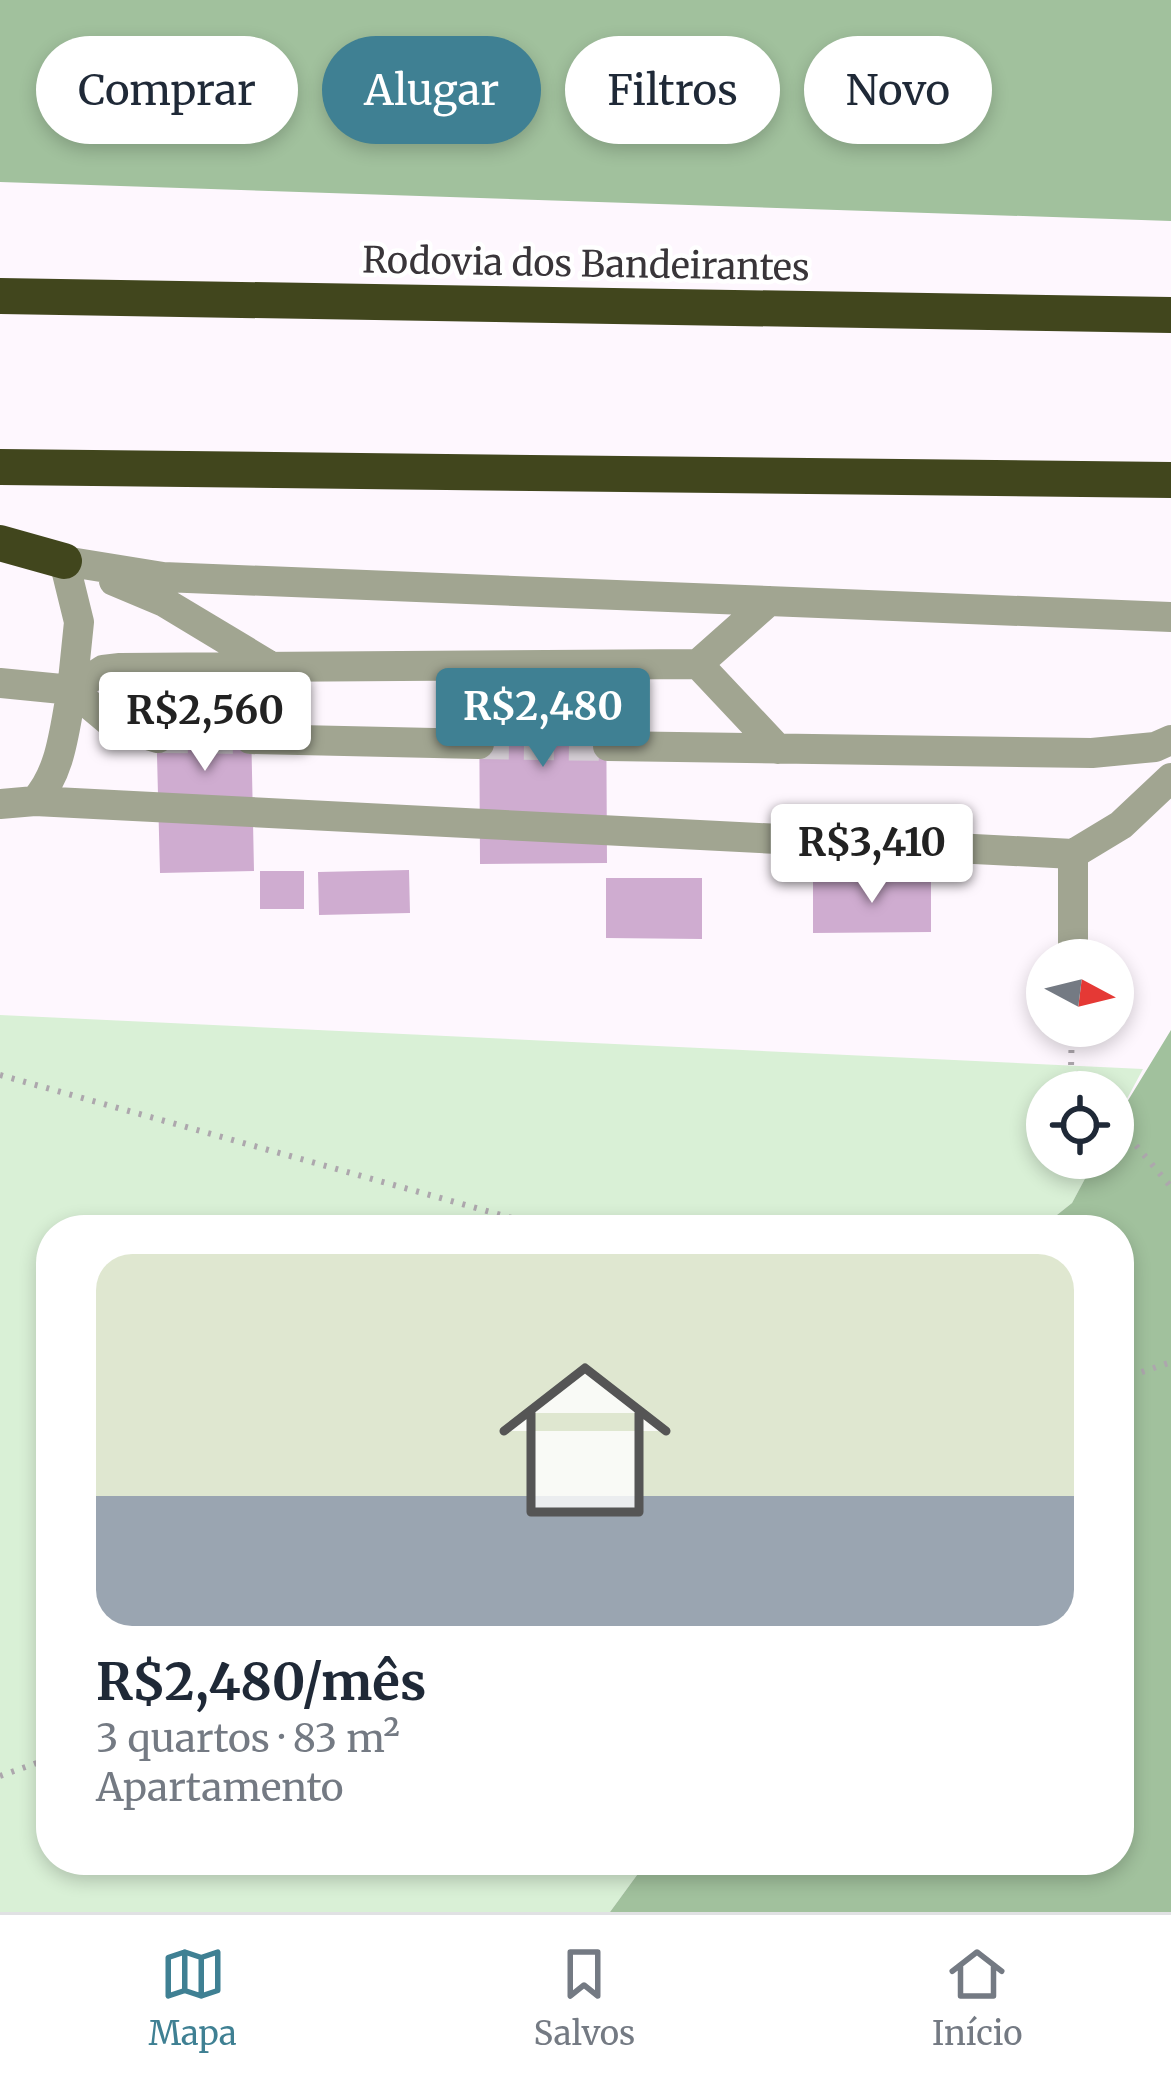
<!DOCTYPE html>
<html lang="pt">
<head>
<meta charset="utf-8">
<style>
  body { margin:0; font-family:Merriweather,serif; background:#f6f6f7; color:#1f2937; height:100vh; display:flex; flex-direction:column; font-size:45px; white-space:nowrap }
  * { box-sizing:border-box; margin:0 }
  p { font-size:39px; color:#747a83 }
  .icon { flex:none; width:66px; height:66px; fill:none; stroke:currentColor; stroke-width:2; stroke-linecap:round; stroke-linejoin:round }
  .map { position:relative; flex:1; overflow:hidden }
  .side { position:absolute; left:36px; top:1215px; width:1098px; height:660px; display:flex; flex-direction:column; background:#fff; border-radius:48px; box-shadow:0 6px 18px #0003 }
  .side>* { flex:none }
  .banner { position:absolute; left:36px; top:36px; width:1101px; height:108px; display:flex; gap:24px }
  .needle { width:78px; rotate:97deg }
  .controls { position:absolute; left:1026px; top:939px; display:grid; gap:24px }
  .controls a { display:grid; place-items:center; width:108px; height:108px; border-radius:50%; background:#fff; box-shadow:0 6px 18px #0003; font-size:60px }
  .price { position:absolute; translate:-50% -102px; padding:0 27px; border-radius:12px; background:#fff; color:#222; font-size:39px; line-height:78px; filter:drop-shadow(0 3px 6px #0008) }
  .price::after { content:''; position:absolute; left:50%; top:72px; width:36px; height:27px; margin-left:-18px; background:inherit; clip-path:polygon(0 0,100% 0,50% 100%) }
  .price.on { background:#3f8093; color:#fff }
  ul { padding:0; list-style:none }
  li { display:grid; align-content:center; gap:24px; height:636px; padding:0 60px }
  li span { display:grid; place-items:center; height:372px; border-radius:36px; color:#555 }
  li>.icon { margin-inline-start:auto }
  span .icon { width:216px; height:216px; fill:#fffc; stroke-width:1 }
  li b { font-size:51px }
  .tag { padding:0 42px; border-radius:54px; background:#fff; box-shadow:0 6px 18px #0003; font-size:42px; line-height:108px }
  .tag.on { background:#3f8093; color:#fff }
  .dock { display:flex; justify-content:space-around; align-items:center; height:168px; border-top:3px solid #e0e1e3; background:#fff; font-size:33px; color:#747a83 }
  .dock a { display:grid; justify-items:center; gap:6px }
  .dock .on { color:#3f8093 }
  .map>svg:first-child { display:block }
  .green { fill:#d9f0d6 }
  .forest { fill:#a1c19d }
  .building { fill:#cfacd0 }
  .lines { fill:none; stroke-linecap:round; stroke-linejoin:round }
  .minor-tunnel { stroke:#d7d0d7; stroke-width:30; stroke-dasharray:30 15; stroke-linecap:butt }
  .path { stroke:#ada7ad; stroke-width:6; stroke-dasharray:3 9; stroke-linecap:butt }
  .minor { stroke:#a1a591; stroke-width:30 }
  .highway { stroke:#41461d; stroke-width:36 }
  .labels { text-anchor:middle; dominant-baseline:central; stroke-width:9; stroke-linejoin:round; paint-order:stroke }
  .street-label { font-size:36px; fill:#393539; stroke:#fff }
</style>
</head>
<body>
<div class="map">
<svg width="1171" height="1912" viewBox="0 0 1171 1912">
  <rect width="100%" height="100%" fill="#fef7fe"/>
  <path class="green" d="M0,1015L1143,1069L1113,1125V1092H1047V1158H1096L1072,1203L1038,1230H51V1860H648L610,1912H0Z"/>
  <path class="forest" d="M0,0H1171V221L0,182Z
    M1171,1030V1912H610L648,1860H1119V1230H1038L1072,1203L1096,1158H1113V1125Z"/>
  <path class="building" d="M250,675L254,871L160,873L155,677Z
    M606,676L607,863L480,864L479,677Z
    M409,870L410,913L319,915L318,872Z
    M260,871H304V909H260Z
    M606,878H702V939L606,938Z
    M931,879V932L813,933V880Z"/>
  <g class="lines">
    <path class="minor-tunnel" d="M158,738L250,739
      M479,744L608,746"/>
    <path class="path" d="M1072,1026L1071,1068L1091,1092
      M0,1075L555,1230
      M1113,1118L1171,1187
      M1119,1380L1171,1362
      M0,1776L51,1758"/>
    <path class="minor" d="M64,561L163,577L1171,617
      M64,561L79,622L72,690L114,725L158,738
      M114,581L164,602L267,664
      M698,664L769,601
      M0,683L72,690L103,670L120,668L698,664L778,749
      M250,739L479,744
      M608,746L1092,753L1155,747L1171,740
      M35,801L1073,854V960
      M0,804L35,801C62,771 64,729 72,690
      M1073,854L1121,825L1171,778"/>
    <path class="highway" d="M0,296L1171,315
      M0,467L1171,480
      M0,543L64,561"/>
  </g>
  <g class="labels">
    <g class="street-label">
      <text transform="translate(586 264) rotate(1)">Rodovia dos Bandeirantes</text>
    </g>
  </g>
</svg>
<div class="controls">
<a><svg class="needle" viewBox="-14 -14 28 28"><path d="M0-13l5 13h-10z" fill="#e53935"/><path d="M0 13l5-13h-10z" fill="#747a83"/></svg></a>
<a><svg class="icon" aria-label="locate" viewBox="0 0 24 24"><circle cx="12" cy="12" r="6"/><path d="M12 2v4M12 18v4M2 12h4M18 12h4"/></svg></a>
</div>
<b class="price on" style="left:543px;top:770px">R$2,480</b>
<b class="price" style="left:205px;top:774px">R$2,560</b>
<b class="price" style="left:872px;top:906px">R$3,410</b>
<div class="banner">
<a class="tag">Comprar</a>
<a class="tag on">Alugar</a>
<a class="tag">Filtros</a>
<a class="tag">Novo</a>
</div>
<section class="side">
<ul>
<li><span style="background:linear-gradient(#dfe7d0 65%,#9aa5b1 0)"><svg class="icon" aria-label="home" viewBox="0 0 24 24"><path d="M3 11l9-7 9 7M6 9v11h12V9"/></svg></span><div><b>R$2,480/mês</b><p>3 quartos · 83 m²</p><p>Apartamento</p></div></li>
</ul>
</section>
</div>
<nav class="dock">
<a class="on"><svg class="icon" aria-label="map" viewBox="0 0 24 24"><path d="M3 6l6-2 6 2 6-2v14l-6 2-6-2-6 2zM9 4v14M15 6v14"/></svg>Mapa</a>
<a><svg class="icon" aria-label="saved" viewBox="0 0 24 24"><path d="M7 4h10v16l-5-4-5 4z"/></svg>Salvos</a>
<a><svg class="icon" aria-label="home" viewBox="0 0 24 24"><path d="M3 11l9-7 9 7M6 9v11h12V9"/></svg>Início</a>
</nav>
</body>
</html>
